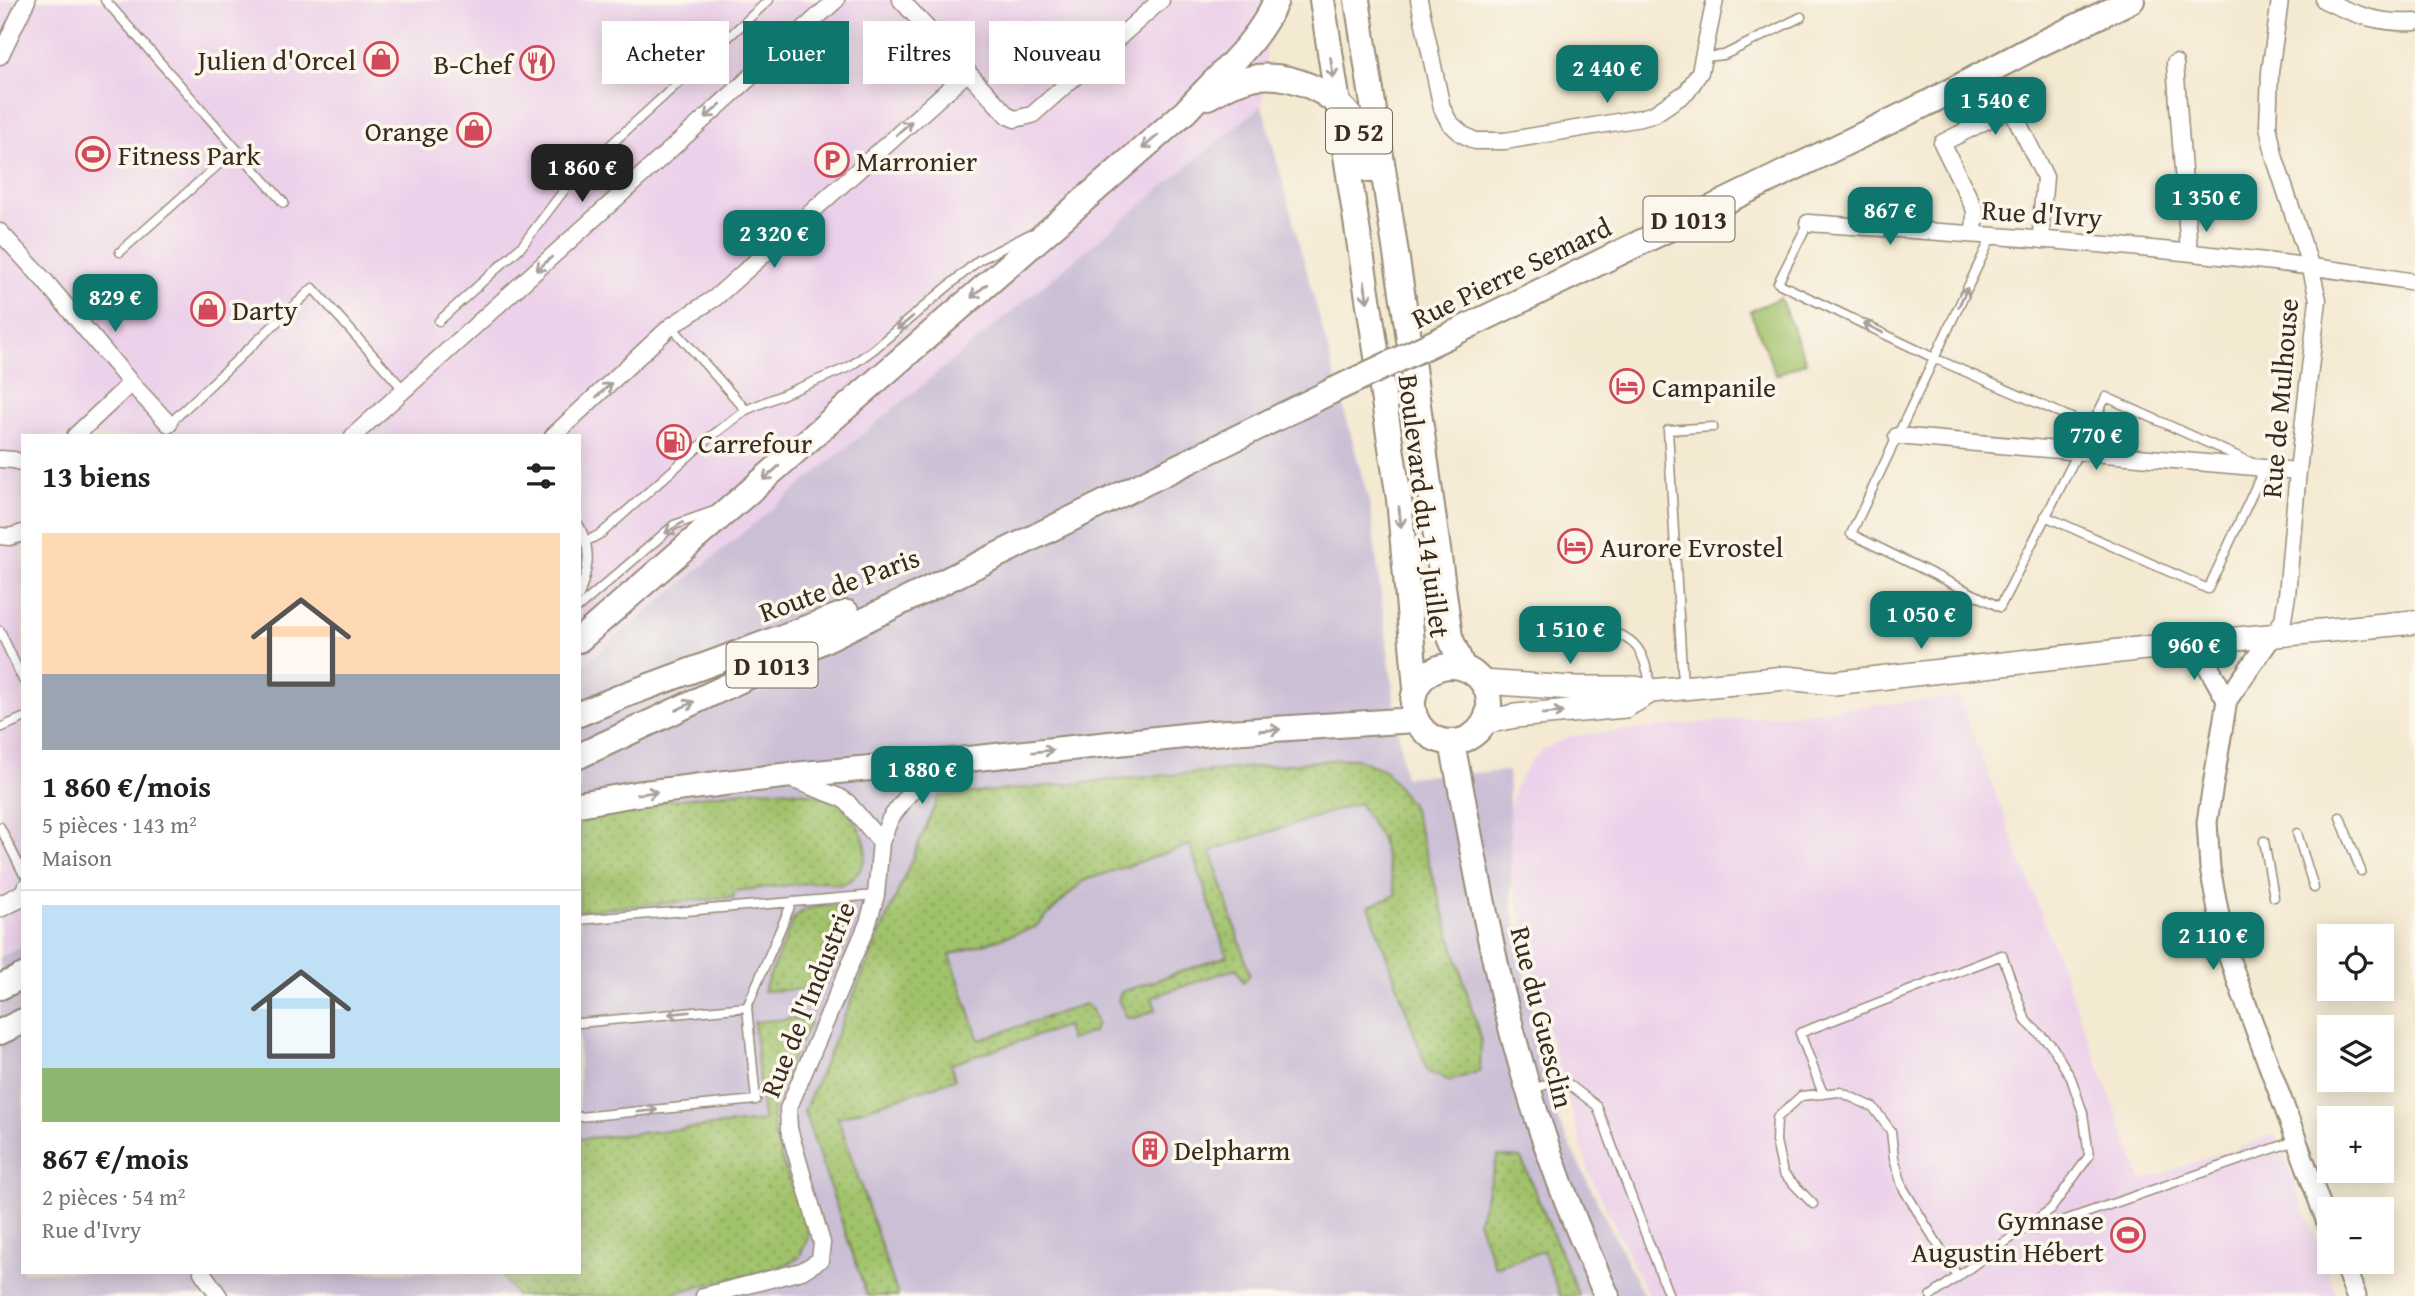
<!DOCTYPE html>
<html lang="fr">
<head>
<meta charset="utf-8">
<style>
  body { margin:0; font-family:"Gentium Book Plus",serif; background:#f2f2f2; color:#202124; height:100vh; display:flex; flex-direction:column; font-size:26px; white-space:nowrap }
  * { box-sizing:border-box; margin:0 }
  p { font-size:23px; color:#757577 }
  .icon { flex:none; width:38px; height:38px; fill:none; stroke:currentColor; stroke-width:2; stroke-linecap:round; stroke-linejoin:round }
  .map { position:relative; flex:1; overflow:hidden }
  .details { position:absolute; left:21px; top:434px; width:560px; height:840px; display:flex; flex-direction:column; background:#fff; border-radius:0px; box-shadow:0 4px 18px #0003 }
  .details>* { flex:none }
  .top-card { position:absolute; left:602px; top:21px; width:665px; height:63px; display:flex; gap:14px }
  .buttons { position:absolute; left:2317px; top:924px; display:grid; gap:14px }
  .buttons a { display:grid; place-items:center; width:77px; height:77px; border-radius:0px; background:#fff; box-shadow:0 4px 18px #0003; font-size:35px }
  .price { position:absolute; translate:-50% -60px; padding:0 16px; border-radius:14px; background:#0f766e; color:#fff; font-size:23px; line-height:46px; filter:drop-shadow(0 2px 4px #0008) }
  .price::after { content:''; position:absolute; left:50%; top:42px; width:21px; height:16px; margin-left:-10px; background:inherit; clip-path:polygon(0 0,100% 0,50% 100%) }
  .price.current { background:#222; color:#fff }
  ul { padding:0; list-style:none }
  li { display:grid; align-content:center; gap:14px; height:371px; padding:0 21px }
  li+li { border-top:2px solid #e0e0e0 }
  li span { display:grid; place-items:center; height:217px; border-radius:0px; color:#555 }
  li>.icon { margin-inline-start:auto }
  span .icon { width:126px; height:126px; fill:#fffc; stroke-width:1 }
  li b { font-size:30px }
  h2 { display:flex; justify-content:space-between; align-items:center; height:84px; padding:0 21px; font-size:30px }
  .chip { padding:0 24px; border-radius:0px; background:#fff; box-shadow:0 4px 18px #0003; font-size:24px; line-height:63px }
  .chip.current { background:#0f766e; color:#fff }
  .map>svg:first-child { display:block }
  .built { fill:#ecd1ea }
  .industrial { fill:#cbbfd5 }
  .grass { fill:url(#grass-dots); stroke:#6e7644; stroke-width:2 }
  .park { fill:#a0c26b; stroke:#6e7644; stroke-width:2 }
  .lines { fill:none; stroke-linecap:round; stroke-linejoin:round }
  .service-casing { stroke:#988a78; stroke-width:11 }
  .minor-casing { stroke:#988a78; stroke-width:19 }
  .tertiary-casing { stroke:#988a78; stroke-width:23 }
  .secondary-casing { stroke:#988a78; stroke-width:26 }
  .primary-casing { stroke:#988a78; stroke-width:28 }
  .service { stroke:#fff; stroke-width:8 }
  .minor { stroke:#fff; stroke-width:16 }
  .tertiary { stroke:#fff; stroke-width:19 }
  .secondary { stroke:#fff; stroke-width:23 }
  .primary { stroke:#fff; stroke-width:24 }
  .primary-bridge-casing { stroke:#988a78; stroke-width:28; stroke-linecap:butt }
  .primary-bridge { stroke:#fff; stroke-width:24 }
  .oneway { stroke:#a79f9a }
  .labels { text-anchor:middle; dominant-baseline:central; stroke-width:7; stroke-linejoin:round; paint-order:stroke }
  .shield { fill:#fbf7ec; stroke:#75685c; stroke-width:2 }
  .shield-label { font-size:26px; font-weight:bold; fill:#3b2a1e }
  .poi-label { font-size:28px; fill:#3b2a1e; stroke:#fbf7ec; text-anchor:start }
  .street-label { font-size:28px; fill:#3b2a1e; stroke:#fbf7ec }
</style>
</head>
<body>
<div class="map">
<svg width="2415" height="1296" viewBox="0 0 2415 1296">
  <defs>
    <pattern id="grass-dots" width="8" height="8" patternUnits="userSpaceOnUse" patternTransform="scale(1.75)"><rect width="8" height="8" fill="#a0c26b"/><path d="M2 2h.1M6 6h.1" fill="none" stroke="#849e57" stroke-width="1.8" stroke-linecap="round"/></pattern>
  </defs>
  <rect width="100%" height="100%" fill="#fbf7ec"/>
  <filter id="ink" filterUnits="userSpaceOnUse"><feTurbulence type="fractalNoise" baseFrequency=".0143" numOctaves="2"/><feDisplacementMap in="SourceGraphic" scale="14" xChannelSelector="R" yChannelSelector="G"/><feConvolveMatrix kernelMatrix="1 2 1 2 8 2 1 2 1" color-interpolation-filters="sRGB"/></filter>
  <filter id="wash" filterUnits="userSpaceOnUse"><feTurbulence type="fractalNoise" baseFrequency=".00686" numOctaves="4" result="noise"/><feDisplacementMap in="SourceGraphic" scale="28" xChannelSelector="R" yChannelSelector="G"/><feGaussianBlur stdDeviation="1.57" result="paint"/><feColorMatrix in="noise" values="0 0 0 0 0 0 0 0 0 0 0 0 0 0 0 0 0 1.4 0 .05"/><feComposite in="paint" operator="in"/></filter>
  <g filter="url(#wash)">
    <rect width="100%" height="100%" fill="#f4e9d1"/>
    <path class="built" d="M0,0H1271L1262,105L579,668V436H23V947L0,957Z
      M1959,697L2142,1181L2276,1134L2337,1296H1648L1590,1175L1541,1006L1508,862L1507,818L1515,787L1529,763L1544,749L1571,736Z"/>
    <path class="industrial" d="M1262,105L1370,506L1404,777L1508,771L1512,904L1552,1109L1644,1296H0V957L23,947V1272H579V668Z"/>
    <path class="grass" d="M1353,758L1385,770L1412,806L1481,1040L1480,1071L1450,1081L1428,1072L1369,906L1396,895L1381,839L1359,803L1211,851L1250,975L1243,982L1237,968L1152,997L1156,1010L1135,1018H1127L1118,1000L1121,992L1227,956L1190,845L1083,881L1035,927L950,955L979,1040L1085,1004L1092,1010L1097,1023L1093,1032L1070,1040L1066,1026L951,1064L955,1079L838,1118L898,1296H867L804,1111L939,796Z
      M758,789C780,790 820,791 839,804C851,813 866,835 866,851C865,871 846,893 826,881L734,891V897L579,911V812Z
      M822,905C836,905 844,905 851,919L848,920L849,931L825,984L814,982L811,989L763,991L794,918L804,910Z
      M796,1018L810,1023C798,1049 776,1085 773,1113C770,1141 797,1198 807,1226L808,1238L799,1258L778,1268L658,1296H516L500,1272H579V1139L763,1121L754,1022Z
      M1498,1156L1521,1158L1579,1296H1560L1543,1251L1495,1267L1478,1221Z"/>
    <path class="park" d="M1780,298L1806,362L1776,375L1750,311Z"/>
  </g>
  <g filter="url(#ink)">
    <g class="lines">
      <g class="service-casing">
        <path id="service" d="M105,0L284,203
          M1704,57L1724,55L1801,17
          M1808,223L1778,283L1934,358L2090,426
          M1992,236L1851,534L2000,607L2106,397L2250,462
          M120,252L236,149
          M439,321L521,247L571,181L769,0
          M671,326L746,410
          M169,424L313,288L404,390
          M2045,516L2208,589L2264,469
          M579,525C593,552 588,569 579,596
          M587,541L602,533L709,438L746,410L849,367L874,349L979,260L1030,234
          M579,607L674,525L714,511
          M1594,629C1636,635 1643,647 1651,688
          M0,631L23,680
          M1683,685L1668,430L1713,427
          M0,728L23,718
          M2340,817L2361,871
          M0,827L23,873
          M2297,833L2314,888
          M2264,841L2274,897
          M0,900L19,890L23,884
          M579,920L876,895
          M579,1023L747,1007
          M1531,1090L1562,1079L1597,1106L1669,1296
          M1823,1094L1800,1033L2002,955L2026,1021L2052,1046L2071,1078L2083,1113L2089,1156L2051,1209L1931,1296
          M579,1117L756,1100L747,1007L792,902
          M1813,1204L1783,1173L1776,1141L1777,1118L1801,1096L1840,1092L1873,1107L1891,1131L1894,1158L1903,1188L1958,1277
          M2023,1229L2036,1230L2295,1141"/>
      </g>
      <g class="minor-casing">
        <path id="minor" d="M901,0L1008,116L1015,119L1032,115L1161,0
          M1419,0L1442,108L1449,122L1462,134L1475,141H1505L1641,118L1654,114L1687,92L1700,72L1715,0
          M2324,0C2354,15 2381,24 2415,22
          M0,56L27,0
          M2175,63L2189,251
          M1808,223C2011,237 2214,249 2415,282
          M0,232L44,280L131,383L75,436
          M1974,234L1975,210L1942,143L2011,108L2045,177L2041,222L2042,240
          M131,383L169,424
          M353,436L836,0
          M553,436L671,326L715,298L968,72
          M1897,436L2298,471
          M0,459L14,460L23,463
          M0,536L9,537L23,533
          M2272,636L2283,620L2287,595L2298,471L2318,300L2310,265L2275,159L2268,126L2270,72L2280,0
          M791,779L839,797L847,802L881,842
          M0,909L23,898
          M202,1272L219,1296
          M704,1296L802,1271L820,1260L822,1243L789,1129L788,1109L868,923L876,895L881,842L890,819L909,794L949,762"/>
      </g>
      <g class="tertiary-casing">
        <path id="tertiary" d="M2272,636L2227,700L2207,822L2210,868L2225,947L2329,1228
          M2195,643L2227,700
          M2343,1262L2356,1296"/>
      </g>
      <g class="secondary-casing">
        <path id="secondary" d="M1483,682L1572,688H1635L1651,691L1786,678L1834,683L2173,645L2415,622
          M1485,722L1515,716L1625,706L1651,691"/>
      </g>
      <g class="primary-casing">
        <path id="primary" d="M1322,0L1399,499L1416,688
          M1357,0L1407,325L1450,637L1463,668
          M1208,97C1223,88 1239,80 1257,77C1292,73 1331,91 1352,119C1362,132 1366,153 1369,170
          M1450,335L1928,103L2038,45L2132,0
          M579,640L1186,111C1216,77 1259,43 1276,0
          M1413 704a38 38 0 1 1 76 0a38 38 0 1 1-76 0Z
          M579,714L625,695L847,613
          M1452,743C1469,828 1483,915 1504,999C1528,1101 1563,1200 1607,1296
          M579,756L800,652L1330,392
          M579,804L636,794L782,776L949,761L1212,733L1416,720
          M0,987L23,976
          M0,1032L23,1021"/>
      </g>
      <use href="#service" class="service"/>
      <use href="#minor" class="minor"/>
      <use href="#tertiary" class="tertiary"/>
      <use href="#secondary" class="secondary"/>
      <use href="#primary" class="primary"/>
      <g class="primary-bridge-casing">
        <path id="primary-bridge" d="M1330,392L1450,335"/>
      </g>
      <use href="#primary-bridge" class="primary-bridge"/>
    </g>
    <defs><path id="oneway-shaft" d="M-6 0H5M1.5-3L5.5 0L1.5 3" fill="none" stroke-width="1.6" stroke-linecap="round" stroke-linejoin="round" transform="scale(1.75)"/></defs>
    <g class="oneway">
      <use href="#oneway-shaft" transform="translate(1332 68) rotate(82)"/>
      <use href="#oneway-shaft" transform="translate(713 111) rotate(138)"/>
      <use href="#oneway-shaft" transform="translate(904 128) rotate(-42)"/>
      <use href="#oneway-shaft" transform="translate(1150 142) rotate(139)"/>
      <use href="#oneway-shaft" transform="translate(544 264) rotate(138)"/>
      <use href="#oneway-shaft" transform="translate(979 291) rotate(139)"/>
      <use href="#oneway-shaft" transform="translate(1366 292) rotate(82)"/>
      <use href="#oneway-shaft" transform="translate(1963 297) rotate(-65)"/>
      <use href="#oneway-shaft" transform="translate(905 323) rotate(140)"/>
      <use href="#oneway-shaft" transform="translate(1873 328) rotate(-155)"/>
      <use href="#oneway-shaft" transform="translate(604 390) rotate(-43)"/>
      <use href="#oneway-shaft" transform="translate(771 473) rotate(139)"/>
      <use href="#oneway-shaft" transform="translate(1400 517) rotate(84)"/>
      <use href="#oneway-shaft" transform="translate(674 528) rotate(148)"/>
      <use href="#oneway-shaft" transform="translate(685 706) rotate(-25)"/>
      <use href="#oneway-shaft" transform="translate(1553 713) rotate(-6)"/>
      <use href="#oneway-shaft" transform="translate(1270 730) rotate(-4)"/>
      <use href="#oneway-shaft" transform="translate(1043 751) rotate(-6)"/>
      <use href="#oneway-shaft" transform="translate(647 793) rotate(-7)"/>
      <use href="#oneway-shaft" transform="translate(679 1013) rotate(174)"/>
      <use href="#oneway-shaft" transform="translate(647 1111) rotate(-6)"/>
    </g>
  </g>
  <defs>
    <g id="shop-ring" transform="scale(1.75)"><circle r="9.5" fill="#fbf7ec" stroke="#d1495b" stroke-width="1.5"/><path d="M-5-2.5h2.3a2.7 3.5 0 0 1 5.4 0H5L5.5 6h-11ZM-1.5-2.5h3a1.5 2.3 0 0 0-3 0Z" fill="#d1495b"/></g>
    <g id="restaurant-ring" transform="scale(1.75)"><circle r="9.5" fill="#fbf7ec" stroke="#d1495b" stroke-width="1.5"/><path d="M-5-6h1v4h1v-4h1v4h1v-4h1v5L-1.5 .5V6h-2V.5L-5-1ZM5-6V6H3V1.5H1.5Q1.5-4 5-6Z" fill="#d1495b"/></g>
    <g id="stadium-ring" transform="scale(1.75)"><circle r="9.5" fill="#fbf7ec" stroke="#d1495b" stroke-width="1.5"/><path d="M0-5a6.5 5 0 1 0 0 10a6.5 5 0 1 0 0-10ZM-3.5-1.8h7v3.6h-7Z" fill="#d1495b"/></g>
    <g id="parking-ring" transform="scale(1.75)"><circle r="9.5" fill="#fbf7ec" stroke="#d1495b" stroke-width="1.5"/><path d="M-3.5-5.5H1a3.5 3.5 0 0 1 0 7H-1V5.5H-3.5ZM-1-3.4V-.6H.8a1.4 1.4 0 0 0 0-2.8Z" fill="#d1495b"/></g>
    <g id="hotel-ring" transform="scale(1.75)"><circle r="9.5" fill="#fbf7ec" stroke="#d1495b" stroke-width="1.5"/><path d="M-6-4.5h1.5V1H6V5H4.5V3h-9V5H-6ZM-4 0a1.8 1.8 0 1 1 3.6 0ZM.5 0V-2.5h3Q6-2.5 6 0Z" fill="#d1495b"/></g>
    <g id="fuel-ring" transform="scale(1.75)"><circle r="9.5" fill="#fbf7ec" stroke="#d1495b" stroke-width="1.5"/><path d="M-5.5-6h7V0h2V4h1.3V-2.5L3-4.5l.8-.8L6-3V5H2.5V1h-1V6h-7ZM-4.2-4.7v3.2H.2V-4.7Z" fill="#d1495b"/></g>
    <g id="building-ring" transform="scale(1.75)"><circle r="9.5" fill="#fbf7ec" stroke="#d1495b" stroke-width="1.5"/><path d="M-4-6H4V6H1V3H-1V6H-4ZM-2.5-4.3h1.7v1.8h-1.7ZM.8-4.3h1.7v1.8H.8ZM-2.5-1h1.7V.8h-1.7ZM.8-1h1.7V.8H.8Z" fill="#d1495b"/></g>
  </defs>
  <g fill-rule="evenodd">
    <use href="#shop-ring" x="381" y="59"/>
    <use href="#restaurant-ring" x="537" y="63"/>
    <use href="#shop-ring" x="474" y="130"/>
    <use href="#stadium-ring" x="93" y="154"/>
    <use href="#parking-ring" x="832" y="160"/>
    <use href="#shop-ring" x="208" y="309"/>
    <use href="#hotel-ring" x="1627" y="386"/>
    <use href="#fuel-ring" x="674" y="442"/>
    <use href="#hotel-ring" x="1575" y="546"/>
    <use href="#building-ring" x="1150" y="1149"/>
    <use href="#stadium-ring" x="2128" y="1235"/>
  </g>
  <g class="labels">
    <g class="shield">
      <rect x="1326" y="108.5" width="66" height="45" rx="5"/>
      <rect x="1643.5" y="196.5" width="91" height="45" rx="5"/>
      <rect x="726.5" y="642.5" width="91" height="45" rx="5"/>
    </g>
    <g class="shield-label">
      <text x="1359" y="131">D 52</text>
      <text x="1689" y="219">D 1013</text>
      <text x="772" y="665">D 1013</text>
    </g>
    <g class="poi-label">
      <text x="356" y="59" text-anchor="end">Julien d'Orcel</text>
      <text x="512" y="63" text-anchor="end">B-Chef</text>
      <text x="449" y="130" text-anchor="end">Orange</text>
      <text x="118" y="154">Fitness Park</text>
      <text x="856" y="160">Marronier</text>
      <text x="232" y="309">Darty</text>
      <text x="1652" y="386">Campanile</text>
      <text x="698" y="442">Carrefour</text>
      <text x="1600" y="546">Aurore Evrostel</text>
      <text x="1174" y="1149">Delpharm</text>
      <text x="2104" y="1219" text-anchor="end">Gymnase<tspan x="2104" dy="32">Augustin Hébert</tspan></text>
    </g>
    <g class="street-label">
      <text transform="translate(2042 213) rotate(4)">Rue d'Ivry</text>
      <text transform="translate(1511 272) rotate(-26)">Rue Pierre Semard</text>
      <text transform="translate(2279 398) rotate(-85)">Rue de Mulhouse</text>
      <text transform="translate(1425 506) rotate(83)">Boulevard du 14 Juillet</text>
      <text transform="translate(839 584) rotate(-20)">Route de Paris</text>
      <text transform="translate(807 999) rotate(-68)">Rue de l'Industrie</text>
      <text transform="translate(1543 1017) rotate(76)">Rue du Guesclin</text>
    </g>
  </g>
</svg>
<div class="buttons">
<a><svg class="icon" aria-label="locate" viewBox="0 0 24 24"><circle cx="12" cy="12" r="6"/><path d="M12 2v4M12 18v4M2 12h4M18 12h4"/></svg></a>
<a><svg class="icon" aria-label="layers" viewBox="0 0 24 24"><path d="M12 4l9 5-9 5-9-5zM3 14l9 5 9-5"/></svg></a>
<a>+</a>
<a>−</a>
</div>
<b class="price" style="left:1607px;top:105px">2 440 €</b>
<b class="price" style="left:1995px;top:137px">1 540 €</b>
<b class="price current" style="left:582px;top:204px">1 860 €</b>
<b class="price" style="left:2206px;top:234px">1 350 €</b>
<b class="price" style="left:1890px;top:247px">867 €</b>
<b class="price" style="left:774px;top:270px">2 320 €</b>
<b class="price" style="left:115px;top:334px">829 €</b>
<b class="price" style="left:2096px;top:472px">770 €</b>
<b class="price" style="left:1921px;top:651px">1 050 €</b>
<b class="price" style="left:1570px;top:666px">1 510 €</b>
<b class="price" style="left:2194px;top:682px">960 €</b>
<b class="price" style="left:922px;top:806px">1 880 €</b>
<b class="price" style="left:2213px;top:972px">2 110 €</b>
<div class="top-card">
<a class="chip">Acheter</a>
<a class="chip current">Louer</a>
<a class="chip">Filtres</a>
<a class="chip">Nouveau</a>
</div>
<section class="details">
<h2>13 biens<svg class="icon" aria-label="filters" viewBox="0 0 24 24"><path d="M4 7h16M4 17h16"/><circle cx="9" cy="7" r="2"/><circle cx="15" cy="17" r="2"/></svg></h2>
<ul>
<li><span style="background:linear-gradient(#ffd9b3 65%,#9aa5b1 0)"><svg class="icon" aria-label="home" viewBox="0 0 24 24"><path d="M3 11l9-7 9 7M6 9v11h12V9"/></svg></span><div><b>1 860 €/mois</b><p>5 pièces · 143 m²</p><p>Maison</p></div></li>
<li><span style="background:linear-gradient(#bfe0f5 75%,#8fb573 0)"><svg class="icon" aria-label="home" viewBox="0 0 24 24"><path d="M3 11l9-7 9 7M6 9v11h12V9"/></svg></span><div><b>867 €/mois</b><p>2 pièces · 54 m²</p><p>Rue d'Ivry</p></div></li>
</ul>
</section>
</div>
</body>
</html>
